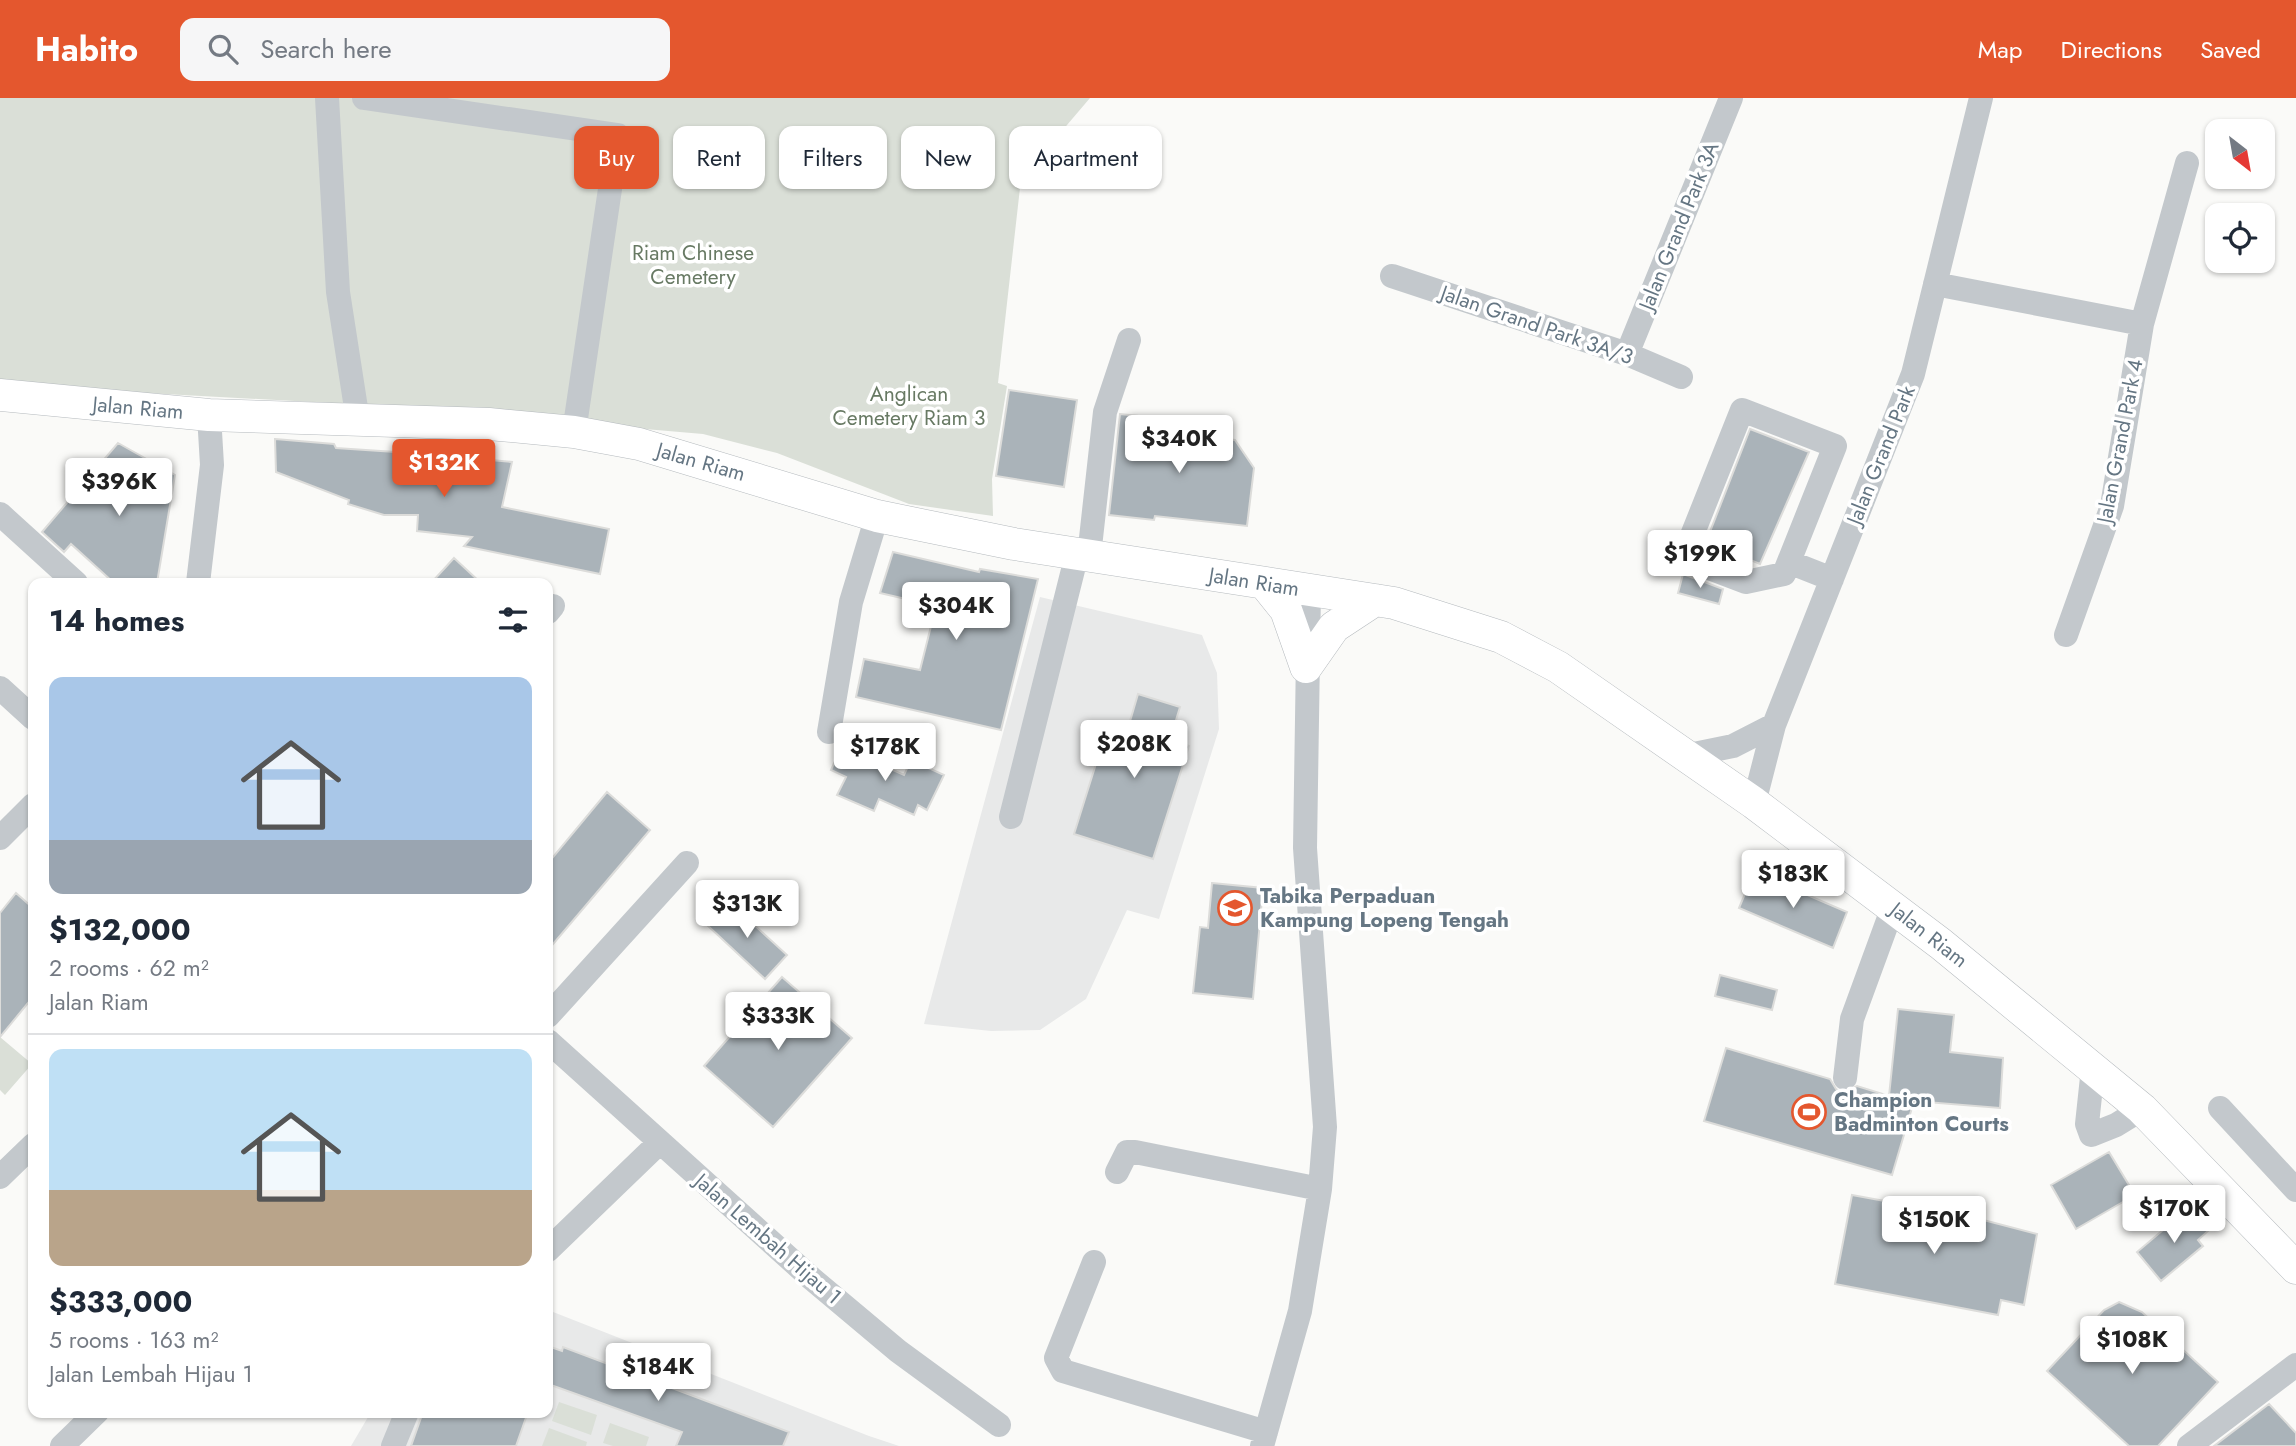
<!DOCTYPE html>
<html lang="en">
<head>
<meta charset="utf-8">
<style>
  body { margin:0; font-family:Jost,sans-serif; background:#f6f6f7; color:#1f2937; height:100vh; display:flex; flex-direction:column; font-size:26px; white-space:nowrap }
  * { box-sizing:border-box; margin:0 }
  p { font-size:23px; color:#747a83 }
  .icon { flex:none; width:38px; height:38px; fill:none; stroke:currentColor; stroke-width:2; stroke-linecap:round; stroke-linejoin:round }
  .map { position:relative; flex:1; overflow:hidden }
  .details { position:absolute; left:28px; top:480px; width:525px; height:840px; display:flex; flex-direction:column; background:#fff; border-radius:14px; box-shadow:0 2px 5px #0004 }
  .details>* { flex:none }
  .guide { position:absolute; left:574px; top:28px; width:665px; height:63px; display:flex; gap:14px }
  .needle { width:46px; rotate:149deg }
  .tools { position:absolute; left:2205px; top:21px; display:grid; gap:14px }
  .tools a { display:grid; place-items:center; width:70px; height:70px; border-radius:14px; background:#fff; box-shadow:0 2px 5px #0004; font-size:35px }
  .price { position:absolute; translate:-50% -60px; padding:0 16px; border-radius:7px; background:#fff; color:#222; font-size:23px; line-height:46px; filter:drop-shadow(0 2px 4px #0008) }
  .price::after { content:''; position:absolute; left:50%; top:42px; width:21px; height:16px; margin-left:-10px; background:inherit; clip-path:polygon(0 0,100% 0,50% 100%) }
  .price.selected { background:#e4572e; color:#fff }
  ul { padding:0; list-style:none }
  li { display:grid; align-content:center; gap:14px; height:371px; padding:0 21px }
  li+li { border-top:2px solid #e0e1e3 }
  li span { display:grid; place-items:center; height:217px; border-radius:14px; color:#555 }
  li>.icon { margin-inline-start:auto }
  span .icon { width:126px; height:126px; fill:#fffc; stroke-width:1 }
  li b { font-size:30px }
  h2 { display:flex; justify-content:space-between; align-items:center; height:84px; padding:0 21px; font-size:30px }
  .tag { padding:0 24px; border-radius:14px; background:#fff; box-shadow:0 2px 5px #0004; font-size:24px; line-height:63px }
  .tag.selected { background:#e4572e; color:#fff }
  header { display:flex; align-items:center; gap:42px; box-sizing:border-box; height:98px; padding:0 35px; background:#e4572e; color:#fff }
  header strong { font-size:33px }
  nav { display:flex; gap:38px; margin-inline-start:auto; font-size:24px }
  .search { width:490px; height:63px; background:#f6f6f7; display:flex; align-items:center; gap:18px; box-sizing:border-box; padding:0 24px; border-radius:14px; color:#747a83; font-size:26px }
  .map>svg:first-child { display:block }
  .built { fill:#e8e9e9 }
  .green { fill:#dadfd7 }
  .building { fill:#aab3b9; stroke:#dcdcda; stroke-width:2 }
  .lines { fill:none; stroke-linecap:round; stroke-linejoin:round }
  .major-casing { stroke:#b5babe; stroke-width:33 }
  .minor { stroke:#c3c8cc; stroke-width:24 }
  .major { stroke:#fff; stroke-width:32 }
  .labels { text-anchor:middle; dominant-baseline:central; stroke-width:7; stroke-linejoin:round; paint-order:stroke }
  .street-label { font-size:21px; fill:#657683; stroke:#fff }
  .park-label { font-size:21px; fill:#687a64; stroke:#fff }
  .poi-label { font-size:21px; font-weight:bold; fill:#657683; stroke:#fff; text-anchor:start }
</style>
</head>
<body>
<header>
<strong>Habito</strong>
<div class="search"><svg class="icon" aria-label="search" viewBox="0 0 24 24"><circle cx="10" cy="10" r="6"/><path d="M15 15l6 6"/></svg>Search here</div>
<nav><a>Map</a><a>Directions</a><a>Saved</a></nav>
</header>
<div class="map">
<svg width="2296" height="1348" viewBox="0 0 2296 1348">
  <rect width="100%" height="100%" fill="#fafaf8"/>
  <path class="built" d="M1040,499L1202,537L1217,575L1219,631L1159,821L1127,812L1086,901L1040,932L991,933L924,926Z
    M548,1212L869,1338L899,1348H351L371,1314H548Z"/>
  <path class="green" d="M0,0H1090L1021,81L998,285L1007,288L992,381L993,418L909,406L777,355L703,336L367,307L0,287Z
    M0,939L32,966L5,997L0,992Z
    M559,1304L597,1317L591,1337L552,1323Z
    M610,1325L649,1339L646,1348H613L603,1345Z
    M549,1330L587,1344L586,1348H542Z"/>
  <path class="building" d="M1009,292L1077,302L1064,389L996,378Z
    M1120,316L1166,321L1165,334L1235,342L1254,370L1247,428L1155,418L1154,422L1109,417Z
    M1750,331L1809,354L1760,466L1706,444Z
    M275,341L334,346L336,350L455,358L457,348L481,351L480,361L512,364L502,409L609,431L600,476L464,448L472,439L417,433L418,417H384L348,406L349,402L276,374Z
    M118,345L175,377L157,485H114L71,446L64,454L42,434Z
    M893,454L979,474L980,471L1038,481L1001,632L856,599L864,561L920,572L936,508L880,495Z
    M454,460L481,485H431Z
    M1683,476L1723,491L1719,506L1678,495Z
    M1138,596L1180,609L1170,642L1189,648L1153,761L1074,736L1109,624L1128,630Z
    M841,649L904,677L911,662L944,677L927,712L918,707L914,717L879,701L874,713L837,697L846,679L831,672Z
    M607,694L650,732L548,852V765Z
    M1754,774L1847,814L1833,850L1739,810Z
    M1212,785L1263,790L1253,901L1193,895L1200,829L1208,830Z
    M16,795L33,810V899L0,939V815Z
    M729,804L787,857L765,881L707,827Z
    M1720,877L1777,892L1772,912L1715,898Z
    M782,879L852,940L773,1029L704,968Z
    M1898,911L1954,917L1950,954L2003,960L2000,1010L1914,1003L1892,1077L1704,1023L1726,950L1830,981L1836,991L1843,995L1857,988L1889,998Z
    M2109,1054L2135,1097L2076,1131L2051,1087Z
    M1852,1097L1972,1119L2037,1136L2024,1207L2001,1202L1998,1217L1835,1186Z
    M2189,1110L2208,1133L2198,1142L2203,1148L2161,1183L2137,1154Z
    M2119,1204L2142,1214L2218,1284L2158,1348H2129L2047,1273L2104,1212Z
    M548,1248L562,1253L563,1249L789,1334L783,1348H676L682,1334L548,1286Z
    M2269,1306L2296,1335V1348H2214Z
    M423,1314H528L516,1348H411Z"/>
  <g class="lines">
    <g class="major-casing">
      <path id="major" d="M0,297L209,317L489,326L574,334L639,346L877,418L1014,446L1394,505L1501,539L1558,569L1754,705L1941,846L2142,1011L2296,1170
        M1265,486L1286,512L1306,569
        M1306,569L1334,529L1375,502"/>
    </g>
    <path class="minor" d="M327,0L338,194L358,323
      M364,0L618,37L574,334
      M1392,178L1627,256L1681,279
      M1935,186L2142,226
      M1627,256L1731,0
      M1742,312L1835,348L1784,476L1746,484L1683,460Z
      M0,416L76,485
      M1089,458L1105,314L1129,242
      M1789,464L1832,481
      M198,485L212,367L209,317
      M548,514L553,508
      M2066,537L2112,408L2142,226L2187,65
      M0,590L33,620
      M829,634L851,504L877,418
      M1684,658L1733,648L1774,627
      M1754,705L1774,627L1913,276L1981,0
      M1011,719L1077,456
      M0,740L33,707
      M548,918L687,765
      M548,943L811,1180L898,1253L999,1327
      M2093,970L2087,1026L2091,1037L2116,1027L2142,1011
      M1845,980L1852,921L1893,809
      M2220,1010L2296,1092
      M1117,1074L1127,1054H1135L1320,1091
      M0,1079L33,1047
      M548,1152L659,1045
      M1094,1164L1056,1260L1063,1273L1266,1334
      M62,1348L97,1314
      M393,1348L407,1314
      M1262,1348L1300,1213L1320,1091L1325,1029L1305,750L1309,493
      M2189,1348L2296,1267"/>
    <use href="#major" class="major"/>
  </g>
  <defs>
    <g id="school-ring" transform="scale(1.75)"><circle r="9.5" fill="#fff" stroke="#e4572e" stroke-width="1.5"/><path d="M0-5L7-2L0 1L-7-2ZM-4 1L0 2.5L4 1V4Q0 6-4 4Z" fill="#e4572e"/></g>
    <g id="stadium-ring" transform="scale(1.75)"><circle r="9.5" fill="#fff" stroke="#e4572e" stroke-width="1.5"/><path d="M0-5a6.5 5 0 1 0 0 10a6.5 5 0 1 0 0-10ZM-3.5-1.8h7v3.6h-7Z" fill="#e4572e"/></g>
  </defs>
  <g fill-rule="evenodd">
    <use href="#school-ring" x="1235" y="810"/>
    <use href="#stadium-ring" x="1809" y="1014"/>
  </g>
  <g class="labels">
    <g class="street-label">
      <text transform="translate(1679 128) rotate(-68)">Jalan Grand Park 3A</text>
      <text transform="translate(1537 227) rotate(19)">Jalan Grand Park 3A/3</text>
      <text transform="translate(138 310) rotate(5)">Jalan Riam</text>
      <text transform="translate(2120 343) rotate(-79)">Jalan Grand Park 4</text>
      <text transform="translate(1881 357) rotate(-68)">Jalan Grand Park</text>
      <text transform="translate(701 364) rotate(16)">Jalan Riam</text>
      <text transform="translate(1254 484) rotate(9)">Jalan Riam</text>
      <text transform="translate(1929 837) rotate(38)">Jalan Riam</text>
      <text transform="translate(768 1141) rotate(41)">Jalan Lembah Hijau 1</text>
    </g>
    <g class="park-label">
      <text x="693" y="155">Riam Chinese<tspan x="693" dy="24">Cemetery</tspan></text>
      <text x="909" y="296">Anglican<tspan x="909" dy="24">Cemetery Riam 3</tspan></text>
    </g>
    <g class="poi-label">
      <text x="1260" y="798">Tabika Perpaduan<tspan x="1260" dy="24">Kampung Lopeng Tengah</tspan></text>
      <text x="1834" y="1002">Champion<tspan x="1834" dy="24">Badminton Courts</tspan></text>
    </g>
  </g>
</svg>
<div class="tools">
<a><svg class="needle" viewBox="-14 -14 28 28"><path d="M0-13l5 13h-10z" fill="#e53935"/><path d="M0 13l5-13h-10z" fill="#747a83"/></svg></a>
<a><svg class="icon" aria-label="locate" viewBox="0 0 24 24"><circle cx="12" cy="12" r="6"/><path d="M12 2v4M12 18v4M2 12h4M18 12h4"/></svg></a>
</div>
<b class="price" style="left:1179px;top:377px">$340K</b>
<b class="price selected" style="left:444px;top:401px">$132K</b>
<b class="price" style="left:119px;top:420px">$396K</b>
<b class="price" style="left:1700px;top:492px">$199K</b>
<b class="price" style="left:956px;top:544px">$304K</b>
<b class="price" style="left:1134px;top:682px">$208K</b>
<b class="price" style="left:885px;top:685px">$178K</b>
<b class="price" style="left:1793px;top:812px">$183K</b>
<b class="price" style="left:747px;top:842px">$313K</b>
<b class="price" style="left:778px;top:954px">$333K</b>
<b class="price" style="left:2174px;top:1147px">$170K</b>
<b class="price" style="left:1934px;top:1158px">$150K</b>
<b class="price" style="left:2132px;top:1278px">$108K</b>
<b class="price" style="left:658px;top:1305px">$184K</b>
<div class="guide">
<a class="tag selected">Buy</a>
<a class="tag">Rent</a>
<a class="tag">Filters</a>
<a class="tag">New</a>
<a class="tag">Apartment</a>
</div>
<section class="details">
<h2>14 homes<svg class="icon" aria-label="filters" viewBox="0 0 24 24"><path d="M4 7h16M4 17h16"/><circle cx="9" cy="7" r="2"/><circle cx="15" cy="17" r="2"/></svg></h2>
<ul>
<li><span style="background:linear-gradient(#a9c7e8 75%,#9aa5b1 0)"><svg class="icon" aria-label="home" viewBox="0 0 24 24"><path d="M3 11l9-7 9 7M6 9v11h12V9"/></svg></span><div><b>$132,000</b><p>2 rooms · 62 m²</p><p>Jalan Riam</p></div></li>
<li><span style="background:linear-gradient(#bfe0f5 65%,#b9a48a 0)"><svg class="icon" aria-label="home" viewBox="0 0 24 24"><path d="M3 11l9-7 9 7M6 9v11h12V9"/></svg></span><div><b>$333,000</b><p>5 rooms · 163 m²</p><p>Jalan Lembah Hijau 1</p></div></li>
</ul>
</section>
</div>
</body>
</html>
